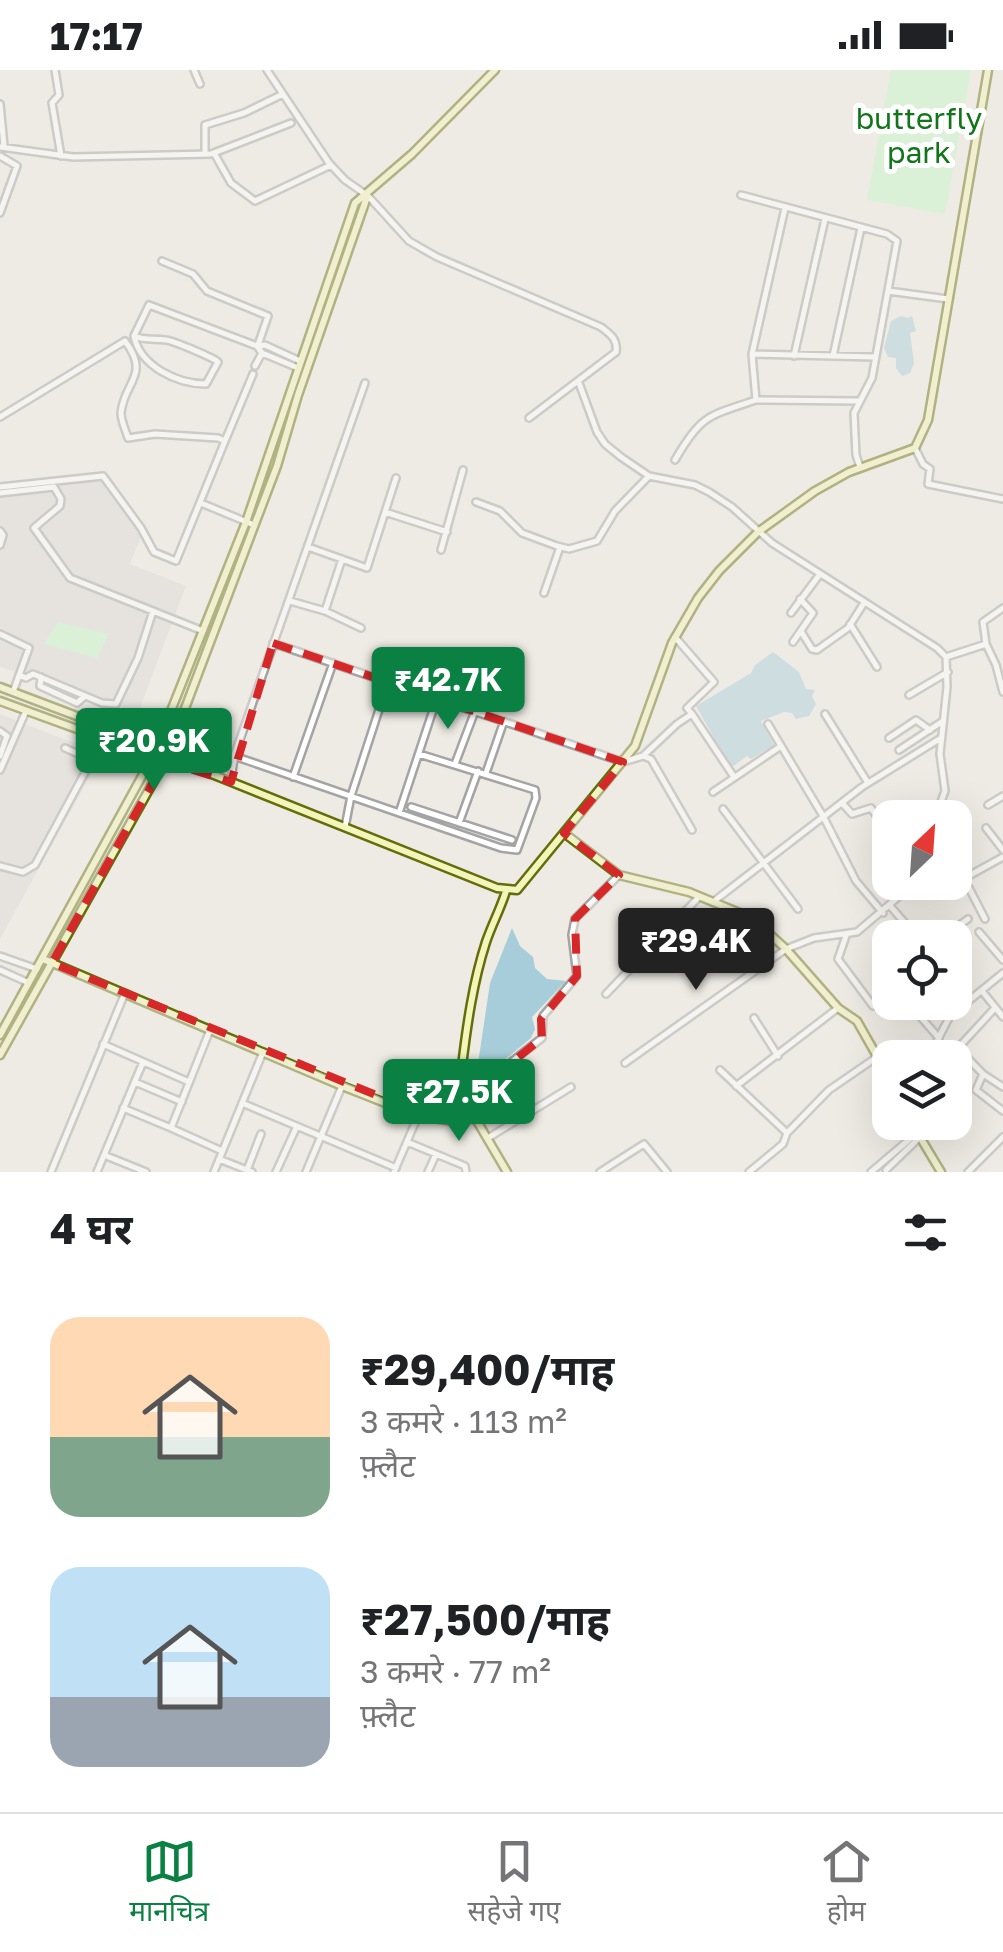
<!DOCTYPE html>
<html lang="hi">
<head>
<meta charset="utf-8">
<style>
  body { margin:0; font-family:"Golos Text","Noto Sans Devanagari",sans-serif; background:#f6f6f6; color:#202124; height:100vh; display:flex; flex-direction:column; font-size:38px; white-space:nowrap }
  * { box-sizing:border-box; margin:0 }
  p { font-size:32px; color:#757577 }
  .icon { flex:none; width:55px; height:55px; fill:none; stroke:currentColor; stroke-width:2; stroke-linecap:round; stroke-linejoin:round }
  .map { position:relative; height:1102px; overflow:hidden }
  .drawer { display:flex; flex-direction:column; background:#fff; flex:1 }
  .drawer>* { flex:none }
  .needle { width:65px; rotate:25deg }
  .buttons { position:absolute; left:872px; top:730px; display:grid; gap:20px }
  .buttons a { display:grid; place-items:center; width:100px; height:100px; border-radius:20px; background:#fff; box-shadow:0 10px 40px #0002; font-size:50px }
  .price { position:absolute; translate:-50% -85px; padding:0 22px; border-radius:10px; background:#0b8043; color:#fff; font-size:32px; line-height:65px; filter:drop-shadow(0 2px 5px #0008) }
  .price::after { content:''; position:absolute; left:50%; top:60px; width:30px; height:22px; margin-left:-15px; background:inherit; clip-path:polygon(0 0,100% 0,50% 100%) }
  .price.selected { background:#222; color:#fff }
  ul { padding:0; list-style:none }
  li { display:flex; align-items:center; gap:30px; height:250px; padding:0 50px }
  li span { display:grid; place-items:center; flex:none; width:280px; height:200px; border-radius:30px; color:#555 }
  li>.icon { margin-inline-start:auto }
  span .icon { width:120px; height:120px; fill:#fffc; stroke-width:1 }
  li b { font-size:42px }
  h2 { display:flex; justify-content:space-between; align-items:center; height:120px; padding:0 50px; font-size:42px }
  .status { display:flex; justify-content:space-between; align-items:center; height:70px; padding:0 50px; background:#fff; direction:ltr }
  .status svg { height:28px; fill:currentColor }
  .dock { display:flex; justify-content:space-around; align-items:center; height:140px; border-top:2px solid #e0e0e0; background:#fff; font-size:28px; color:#757577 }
  .dock a { display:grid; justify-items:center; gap:5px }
  .dock .selected { color:#0b8043 }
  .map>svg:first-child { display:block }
  .residential { fill:#dbdada }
  .park { fill:#c2f6c7 }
  .water { fill:#a6cdd9 }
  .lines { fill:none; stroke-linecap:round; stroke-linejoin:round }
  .street-casing { stroke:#a4a4a4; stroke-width:10 }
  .secondary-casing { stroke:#636e0b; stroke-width:11 }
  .street { stroke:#fff; stroke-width:5 }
  .secondary { stroke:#f2f6ba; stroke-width:6 }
  .marked { fill:none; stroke:#d62828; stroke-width:8; stroke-dasharray:20 12; stroke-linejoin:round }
  .labels { text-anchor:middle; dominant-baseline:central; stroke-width:10; stroke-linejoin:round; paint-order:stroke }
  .park-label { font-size:30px; fill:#11751a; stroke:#fff }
</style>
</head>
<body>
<div class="status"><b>17:17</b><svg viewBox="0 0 49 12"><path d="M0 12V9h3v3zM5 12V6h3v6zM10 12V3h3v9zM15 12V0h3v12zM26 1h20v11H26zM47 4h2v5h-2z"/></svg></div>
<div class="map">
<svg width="1003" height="1102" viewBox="0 0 1003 1102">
  <rect width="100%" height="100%" fill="#eeebe4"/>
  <path class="residential" d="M100,410L141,467L130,494L186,516L138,643L0,597V420Z
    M0,644L102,684L0,869Z"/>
  <path class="park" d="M891,0H971L945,144L867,130Z
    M58,552L109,564L97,588L44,574Z"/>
  <path class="water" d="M901,246L908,248L912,246L916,261L910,263L914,293L910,303L902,306L896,298V288L888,287L884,278L891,251Z
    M773,582L799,602L806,619L815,620L812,626L816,634L809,646L796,649L792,643L784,642L761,651L774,675L751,689L747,686L731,698L696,636L751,603L755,595Z
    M512,858L520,876L533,887L535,898L547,909L566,911L532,947L535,959L531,968L475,1014L490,913Z"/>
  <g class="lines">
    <g class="street-casing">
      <path id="street" d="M55,0L59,25L52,33L61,86
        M194,0L200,14
        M267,0L329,93L345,110L368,126L409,171L437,187L601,257C610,264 618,269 616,282L529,348
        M0,34L4,76
        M0,77L73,87L211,84L291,53
        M214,83L231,113L255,131L331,95
        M205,84V55L244,43L283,24
        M0,86L17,96L0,143
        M741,125L887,164L897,171L872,308L854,343L856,385L860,397
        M162,191L193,204L207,221L268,246L258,275
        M888,221L948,229
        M134,266C146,271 154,268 166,270C174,271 214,288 218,292L206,314C177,314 140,296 134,266L149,235L257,276L265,275L300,291
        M257,276L262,283L298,298
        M752,284L874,287
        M794,286L825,149
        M833,286L861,158
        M255,296L262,283
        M579,313L597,362L605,374L621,387L649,406L695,415L709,422L732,437L772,473L937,578L946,587L947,617L940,684L945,721L935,748
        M756,330L858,331
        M0,347L125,271C151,306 124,311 121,343C121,351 126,361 128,368L155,364L218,368L225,371L176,491L154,482L141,458L103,406L0,417
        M225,371L253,304
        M915,378L923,394L930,399L928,414L1003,429
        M675,390C701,345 708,346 756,330L752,284L785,138
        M0,423L54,417L61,429L60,436L34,458L70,508L203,561
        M476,432L500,441L522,463L557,476L569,479L597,471L615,441L649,406
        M201,433L254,455
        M385,442L447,462
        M0,461L3,465L0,475
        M308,477L367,498L396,408
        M441,480L463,400
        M544,523L560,477
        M290,531L325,541L342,489
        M325,541L361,558
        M791,543L820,504
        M850,554L877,597
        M802,563L812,579L817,580L848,558L864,533
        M0,564L29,578L13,622
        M675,567L714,612L687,638L692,644
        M793,572L813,543L800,529
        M273,573L623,692L643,686L651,689L692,760
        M986,574L983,552L1003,538
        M946,587L986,574L996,595L1003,622
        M19,605L26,608L33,604L102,633L116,634L138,588L153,541
        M41,607L40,616L77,633L85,626
        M909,625L948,602
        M825,644L868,713
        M768,654L823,746L856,811L883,843
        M0,661L7,666L0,686
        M889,668L916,650L930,660
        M65,678L92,690
        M899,680L943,651
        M234,686L501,778L517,780L536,728L535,720L419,684
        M643,686L677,654L692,644L734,707
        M455,694L475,641
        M0,700L26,641
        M486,703L504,651
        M293,707L333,593
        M231,712L234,686L365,313
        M713,722L781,676
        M843,734L852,744L871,738L887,761
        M988,735L1003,726
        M411,737L512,770
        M723,739L798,839
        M399,743L437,628
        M459,753L478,701
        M345,757L351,726L388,612
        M986,758L1003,780
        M0,796L23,802L35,795L103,669
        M955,801L968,816L985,849
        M963,809L1003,787
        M713,832L862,717L941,668
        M891,837L918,868
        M979,862L1003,890
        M846,866L838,889L873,936
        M941,868L968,849
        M0,886L37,899
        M0,900L29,913
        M982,921L1003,947
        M606,924L699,827
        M994,939L958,978L983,1004L1003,1017
        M918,944L939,968
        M754,948L778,986
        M210,960L171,1058L222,1081
        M103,974L189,1012
        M928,988L950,946L1003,903
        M625,993L786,879L814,868L857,862L916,812
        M720,1000L787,1063
        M983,1004L976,1020L1003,1041
        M135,1012L182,1032
        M736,1016L838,938
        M463,1030L542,968L543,946L577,906L572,865L575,849L619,805
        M242,1033L396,1098
        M123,1038L171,1058
        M488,1068L571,1017
        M407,1072L465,1096L466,1102
        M104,1085L146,1102
        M219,1089L252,1102
        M247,1100L261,1064
        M886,1100L919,1068
        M51,1102L125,923
        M97,1102L143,992
        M214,1102L263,982
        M276,1102L297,1056
        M306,1102L342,1016
        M394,1102L418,1046
        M428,1102L436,1084
        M600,1102L644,1074L667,1102
        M749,1102L783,1074L787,1063L829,1020L877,987
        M871,1102L917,1063
        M968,1102L1003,1067"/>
    </g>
    <g class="secondary-casing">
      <path id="secondary" d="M0,617L169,681L183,693
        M0,631L165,691L199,699L497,818L517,820L635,676L672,573L698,528L719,501L758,462L815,421L849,402L915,378L928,350L988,0
        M564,763L619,805L689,822L752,848L786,879L838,938L857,951L890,1009
        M43,889L342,1016L418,1046L447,1050C471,1039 459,1017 462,996C467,955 473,912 486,872C492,854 501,838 506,821
        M0,965L153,686L246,452L355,133L412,84L495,0
        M0,985L165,691L277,396L298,325L367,127
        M460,1042L477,1051L507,1102
        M911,1052L941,1102"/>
    </g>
    <use href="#street" class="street"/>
    <use href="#secondary" class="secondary"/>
  </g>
  <path d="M0 0H1003V1102H0ZM273,573L623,692L564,763L619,805L575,849L577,906L541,949L542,968L440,1051L52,893L165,691L231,712Z" fill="#eeebe4" fill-opacity=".55" fill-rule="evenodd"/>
  <path class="marked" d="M273,573L623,692L564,763L619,805L575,849L577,906L541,949L542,968L440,1051L52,893L165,691L231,712Z"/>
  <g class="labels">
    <g class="park-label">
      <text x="919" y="48">butterfly<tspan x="919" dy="34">park</tspan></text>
    </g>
  </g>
</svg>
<div class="buttons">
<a><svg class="needle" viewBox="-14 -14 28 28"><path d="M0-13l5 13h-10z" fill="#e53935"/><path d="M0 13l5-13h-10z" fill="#757577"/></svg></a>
<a><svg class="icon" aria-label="locate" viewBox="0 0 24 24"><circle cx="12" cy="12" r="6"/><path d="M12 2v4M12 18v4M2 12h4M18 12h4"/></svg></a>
<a><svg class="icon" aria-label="layers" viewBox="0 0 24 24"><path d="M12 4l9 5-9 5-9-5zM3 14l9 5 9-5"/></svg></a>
</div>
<b class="price" style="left:448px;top:662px">₹42.7K</b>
<b class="price" style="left:154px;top:723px">₹20.9K</b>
<b class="price selected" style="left:696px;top:923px">₹29.4K</b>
<b class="price" style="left:459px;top:1074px">₹27.5K</b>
</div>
<section class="drawer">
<h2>4 घर<svg class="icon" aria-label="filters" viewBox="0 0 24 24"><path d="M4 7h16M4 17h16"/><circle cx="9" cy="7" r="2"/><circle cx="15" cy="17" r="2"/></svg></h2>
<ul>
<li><span style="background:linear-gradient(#ffd9b3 60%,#7fa58c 0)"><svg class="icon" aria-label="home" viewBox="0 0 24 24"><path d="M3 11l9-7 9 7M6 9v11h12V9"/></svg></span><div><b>₹29,400/माह</b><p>3 कमरे · 113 m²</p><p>फ़्लैट</p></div></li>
<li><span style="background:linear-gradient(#bfe0f5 65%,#9aa5b1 0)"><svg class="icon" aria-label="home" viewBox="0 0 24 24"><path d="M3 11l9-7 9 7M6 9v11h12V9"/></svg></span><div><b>₹27,500/माह</b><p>3 कमरे · 77 m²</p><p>फ़्लैट</p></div></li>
</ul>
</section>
<nav class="dock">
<a class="selected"><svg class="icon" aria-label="map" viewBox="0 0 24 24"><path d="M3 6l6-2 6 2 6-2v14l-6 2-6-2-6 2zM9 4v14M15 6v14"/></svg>मानचित्र</a>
<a><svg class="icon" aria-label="saved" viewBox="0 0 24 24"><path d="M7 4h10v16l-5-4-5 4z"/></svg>सहेजे गए</a>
<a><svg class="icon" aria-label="home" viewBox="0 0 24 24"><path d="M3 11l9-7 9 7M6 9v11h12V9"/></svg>होम</a>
</nav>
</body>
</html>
